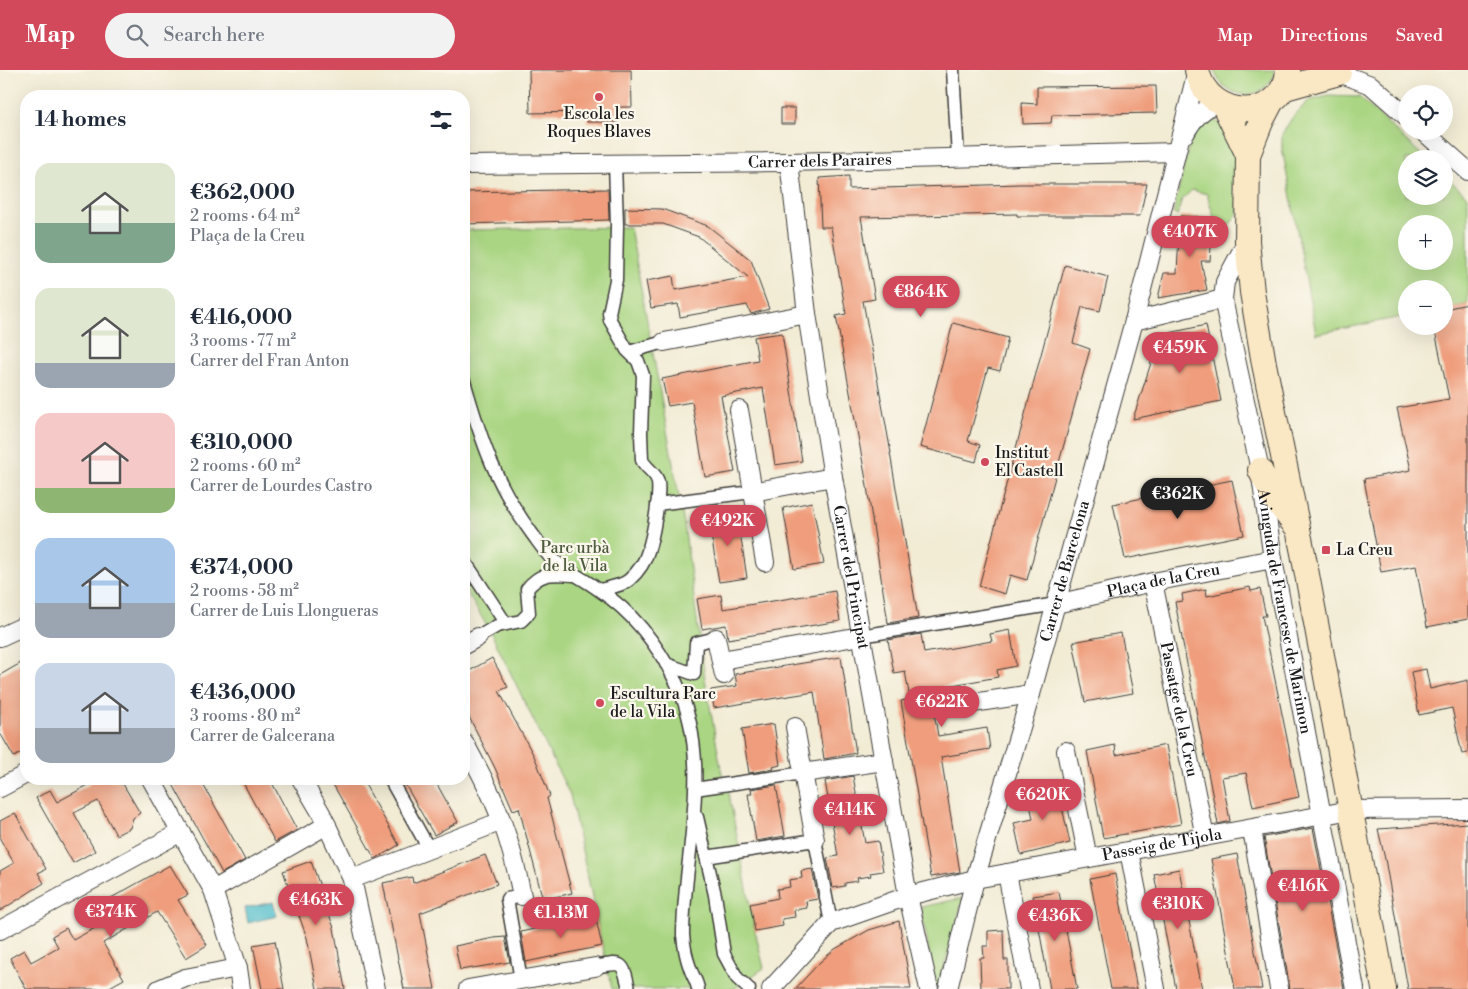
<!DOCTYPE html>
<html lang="en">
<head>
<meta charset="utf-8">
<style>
  body { margin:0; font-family:"Libre Bodoni",serif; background:#f2f2f3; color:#1f2937; height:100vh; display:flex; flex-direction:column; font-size:19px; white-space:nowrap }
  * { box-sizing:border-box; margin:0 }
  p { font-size:16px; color:#747a83 }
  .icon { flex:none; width:28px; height:28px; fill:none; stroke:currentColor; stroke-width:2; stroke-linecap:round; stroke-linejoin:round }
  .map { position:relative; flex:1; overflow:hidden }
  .side { position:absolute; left:20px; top:20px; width:450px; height:695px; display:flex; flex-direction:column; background:#fff; border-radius:20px; box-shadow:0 5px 20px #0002 }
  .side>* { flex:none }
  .controls { position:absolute; left:1398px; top:15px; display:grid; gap:10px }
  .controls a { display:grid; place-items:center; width:55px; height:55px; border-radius:50%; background:#fff; box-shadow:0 5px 20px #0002; font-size:25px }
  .price { position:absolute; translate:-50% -42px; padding:0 11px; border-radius:18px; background:#d1495b; color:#fff; font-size:16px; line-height:32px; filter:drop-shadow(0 1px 2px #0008) }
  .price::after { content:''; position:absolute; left:50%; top:30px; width:15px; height:11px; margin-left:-8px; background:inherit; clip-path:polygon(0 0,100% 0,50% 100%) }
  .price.on { background:#222; color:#fff }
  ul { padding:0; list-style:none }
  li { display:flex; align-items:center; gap:15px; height:125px; padding:0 15px }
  li span { display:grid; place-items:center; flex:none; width:140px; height:100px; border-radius:15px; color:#555 }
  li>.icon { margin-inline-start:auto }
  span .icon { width:60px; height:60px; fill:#fffc; stroke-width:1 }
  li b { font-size:21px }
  h2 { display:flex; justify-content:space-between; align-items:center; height:60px; padding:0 15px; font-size:21px }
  header { display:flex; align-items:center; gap:30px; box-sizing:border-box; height:70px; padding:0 25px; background:#d1495b; color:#fff }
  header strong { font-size:24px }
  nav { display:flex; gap:28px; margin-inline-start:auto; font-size:18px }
  .search { width:350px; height:45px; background:#f2f2f3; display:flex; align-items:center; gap:12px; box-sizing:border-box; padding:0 18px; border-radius:28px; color:#747a83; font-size:19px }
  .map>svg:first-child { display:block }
  .green { fill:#aad683; stroke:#637950; fill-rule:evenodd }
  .water { fill:#52becc; stroke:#376d74 }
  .building { fill:#ef9d7b }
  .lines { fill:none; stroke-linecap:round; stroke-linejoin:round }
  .pedestrian-casing { stroke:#3c3b38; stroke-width:15 }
  .minor-casing { stroke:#3c3b38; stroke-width:20 }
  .secondary-casing { stroke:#3c3b38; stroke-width:26 }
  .pedestrian { stroke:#fff; stroke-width:12 }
  .minor { stroke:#fff; stroke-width:18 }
  .secondary { stroke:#fae7c3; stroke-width:24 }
  .poi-dot { fill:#d1495b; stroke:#fbf7ec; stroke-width:2 }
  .labels { text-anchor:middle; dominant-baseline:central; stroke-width:4.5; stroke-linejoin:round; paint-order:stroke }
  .poi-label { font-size:16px; fill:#1c1c1c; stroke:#fbf7ec; text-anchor:start }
  .street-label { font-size:16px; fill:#1c1c1c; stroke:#fbf7ec }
  .park-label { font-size:16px; fill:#4e5d40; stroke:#fbf7ec }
</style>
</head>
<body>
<header>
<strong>Map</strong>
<div class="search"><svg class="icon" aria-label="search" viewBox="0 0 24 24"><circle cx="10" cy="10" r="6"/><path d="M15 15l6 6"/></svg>Search here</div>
<nav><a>Map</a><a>Directions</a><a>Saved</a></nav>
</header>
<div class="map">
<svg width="1468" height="919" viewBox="0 0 1468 919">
  <rect width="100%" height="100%" fill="#fbf7ec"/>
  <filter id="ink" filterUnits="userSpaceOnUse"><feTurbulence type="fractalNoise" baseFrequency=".02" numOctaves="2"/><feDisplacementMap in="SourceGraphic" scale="10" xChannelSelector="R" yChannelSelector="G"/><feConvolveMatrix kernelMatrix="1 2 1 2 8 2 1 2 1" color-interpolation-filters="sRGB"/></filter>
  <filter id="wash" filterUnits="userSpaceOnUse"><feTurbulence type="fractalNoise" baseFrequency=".0096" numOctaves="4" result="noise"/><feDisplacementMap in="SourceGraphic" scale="20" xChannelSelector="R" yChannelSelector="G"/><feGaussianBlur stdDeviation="1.12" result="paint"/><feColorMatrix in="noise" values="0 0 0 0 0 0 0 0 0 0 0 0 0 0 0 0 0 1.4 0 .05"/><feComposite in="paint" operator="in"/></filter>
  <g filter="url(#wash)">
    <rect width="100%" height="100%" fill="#f2ecd5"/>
    <path class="green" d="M1214,0H1275C1268,34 1224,31 1214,0Z
      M1328,26L1359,27L1426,89H1406V126H1444V105L1468,127V234L1444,239V219H1406V246L1316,264L1282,78V64L1292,48L1308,31ZM1406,154H1444V191H1406Z
      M1208,48L1220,53L1233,70L1238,93V143L1230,154H1216L1207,124L1192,120L1181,131L1178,145L1173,144L1188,80L1199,51Z
      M630,157L684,454L705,609L722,704L727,714L755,861L764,898L734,919H612L570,725L490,561L464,518V160Z
      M963,828L938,919H936L921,837Z"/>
    <path class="water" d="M273,832L277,846L248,853L245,838Z"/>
    <g id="blocks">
      <path class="building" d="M529,0H631L632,37H618V52H587V42L530,43Z
        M1156,16L1157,43L1052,45L1051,53L1023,54L1022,33L1037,34V17Z
        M781,38H795V54H781Z
        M849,106V119L1020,114H1147L1140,146H1017V144L861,147L875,229L863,231L891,383H890L918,548L888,553L866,410L836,246L846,244L831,157H821L819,108Z
        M608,119L609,150L464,154V122Z
        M625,138L662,139L708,156L751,190L769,239L751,244L747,235L680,247L678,234L651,238L646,211L673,206L675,220L748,207L699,167L663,154H625Z
        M1180,146L1213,148L1210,191H1201L1207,220L1158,228L1164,203H1177Z
        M1065,195L1108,207L1100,241L1082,237L1073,273L1090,279L1027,510L1010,505L1005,524L979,516Z
        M1468,234V549L1427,557L1416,496L1381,502L1364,409L1411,400L1397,338L1449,329L1434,256H1444V239Z
        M953,253L1008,268L1000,301L988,298L968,371L980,375L976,392L920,377Z
        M1206,255L1221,331L1133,349L1160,265Z
        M782,263L802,391L775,395L763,318L721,326L735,402L705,407L692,332L668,336L662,309L758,290L754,267Z
        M1232,410L1244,465L1125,489L1113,434Z
        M812,432L824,494L794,499L783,438Z
        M737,442L747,508L719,512L708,447Z
        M1250,517L1251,521L1260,519L1266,546H1262L1299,727L1253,737L1246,703L1222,707L1230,751L1218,754L1175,532L1183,531L1182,524L1206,519L1207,526Z
        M835,521L840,551L728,569L726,555L702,559L697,529L721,525L723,539Z
        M1010,560L1016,596L997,600L998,607L930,619L938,666L987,658L990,679L941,687L960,802L931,807L901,631L910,629L905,601L894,603L888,570L921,564L924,583L992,571L990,564Z
        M1121,563L1133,623L1085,632L1073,572Z
        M841,587L856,683L824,689L814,622L714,638L711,620L737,616L735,604Z
        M492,588L508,617L499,621L535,688L550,726L547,728L572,823L543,830L519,738L513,740L495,698L464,637V604Z
        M26,590V680L14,687L0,663V605Z
        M1426,599L1430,619L1468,610V683L1462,684L1452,638L1419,645L1411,602Z
        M774,654L780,695L773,697L774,699L749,703L742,659Z
        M1115,675L1116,685L1166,675L1181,754L1103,768L1087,681Z
        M853,706L865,773L878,771L883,801L870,803L871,806L857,808L858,811L845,813V816L833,818L827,788L838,786L825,711Z
        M87,709H120L140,743L133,748L130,758L116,765L98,731L74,743L95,781L73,793L36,728L50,720L57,732L90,714Z
        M170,709H200L245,790L222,803Z
        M241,709H270L297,760L275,772Z
        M330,709H362L399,775L375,789Z
        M402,709H434L458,752L434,765Z
        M1056,710L1070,773L1021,785L1014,753L1033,749L1030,734L1033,733L1029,716Z
        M776,715L785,766L756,771L748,724H752L751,719Z
        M15,743L46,799L38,803L44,813L0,841V801L14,793L0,769V751Z
        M1468,753V919H1408L1385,789L1378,759Z
        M1313,758L1344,919H1290L1264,767Z
        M1237,784L1262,919H1235L1211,789Z
        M485,785L497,814L420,843L435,919H404L383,813L412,807L413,813Z
        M311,791L321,819L306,828L322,825L334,858L345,919H317L307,868L283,801Z
        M170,795L188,825L178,830L207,875L186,888L157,842L103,873L124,909L106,919H26L10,888L24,880L31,892L58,877L52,866L66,858L73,870L104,853L95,837Z
        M812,799L818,829L806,831L807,838L794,840L795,847L782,849L783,856L755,861L750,834L778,828L777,819L790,817L789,810L802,808L801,801Z
        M1179,799L1202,919H1176L1154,804Z
        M1115,804L1137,919H1111L1090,809Z
        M1059,822L1077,919H1050L1033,826Z
        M595,845L602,876L526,892L521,862Z
        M899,851L911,919H795L820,892L835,879L869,860Z
        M1003,860L1004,890H1008V919H981L980,888H984L983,876H988V861Z
        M505,867L510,892L460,900L455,876L494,868Z
        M275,871L284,919H262L253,875Z"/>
    </g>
  </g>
  <g filter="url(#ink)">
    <use href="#blocks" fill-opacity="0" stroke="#3c3b38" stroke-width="1"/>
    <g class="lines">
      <g class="pedestrian-casing">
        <path id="pedestrian" d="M953,0L958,87
          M629,282L664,272
          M464,311C481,370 496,416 533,465C539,473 545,482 552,489C567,501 584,509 599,520C634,543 658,575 676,612C706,675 694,742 687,808C685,827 683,846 683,865C684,876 686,887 690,898C692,905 697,911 698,919
          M657,434L752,422
          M464,490L506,554
          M599,520C608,518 622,516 629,510C637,503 645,492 648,481C653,467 660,426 658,412C656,402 646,399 642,390L641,363L643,305L638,291L627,280L610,250L609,243L616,210L617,155L615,93
          M861,566L1056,534
          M478,567L497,556L521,551L529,543L527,519C541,501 553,504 574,505
          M666,594L694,604L696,573L716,568
          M390,709L429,779
          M695,719L803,703
          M697,747L715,825L724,884L737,908L749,919
          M706,787L815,770L831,853
          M595,897C622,892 623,890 629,919
          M521,910L507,829L522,826"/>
      </g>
      <g class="minor-casing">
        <g id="minor">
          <path d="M1339,3L1371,15L1406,46"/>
          <path d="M1423,61L1468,101"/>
          <path d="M1185,64C1192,49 1202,41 1216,32"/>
          <path id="s1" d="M789,92L807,244L833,407L908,826L929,919"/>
          <path id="s2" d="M464,95L789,92L1176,82"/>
          <path id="s3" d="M1247,171L1225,212L1223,229L1260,400L1273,489L1355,919"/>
          <path d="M1134,251L1223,229"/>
          <path d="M664,272L807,244"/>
          <path d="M739,340L765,492"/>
          <path d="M752,422L833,407"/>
          <path id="s4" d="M1153,512L1205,767"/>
          <path id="s5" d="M1056,534L1153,512L1273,489"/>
          <path d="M0,567L26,555"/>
          <path d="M716,568L724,605"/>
          <path d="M464,575L478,567"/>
          <path d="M721,590L861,566"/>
          <path d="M960,635L1031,624"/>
          <path d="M795,657L815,770"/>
          <path d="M464,672C478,698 492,724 502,752C511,776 517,801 522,826"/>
          <path d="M1066,681L1088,788"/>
          <path d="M803,703L884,691"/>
          <path d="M151,709L213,820L238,898L241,919"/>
          <path d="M301,709L321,743L352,809L376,919"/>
          <path d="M0,718L26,704"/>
          <path d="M1252,759L1279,919"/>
          <path d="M1129,781L1156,919"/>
          <path d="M1007,803L1029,919"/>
          <path d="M352,809L502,751"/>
          <path d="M213,820L327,755"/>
          <path d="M0,860L181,762"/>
          <path d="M159,919L185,908L238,898"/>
          <path d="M468,919L595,897"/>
          <path id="s6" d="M771,919L831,853L908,826L975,809L1351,740L1468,739"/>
          <path id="s7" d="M948,919L975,809L1031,624L1134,251L1197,1"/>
        </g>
      </g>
      <g class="secondary-casing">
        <path id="secondary" d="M1197,0C1208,53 1285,52 1288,0
          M1282,19L1339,3
          M1272,31L1261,52L1248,85L1247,171L1252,222L1264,294L1303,483L1384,919
          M1224,36L1248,85
          M1260,400L1273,426L1294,454"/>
      </g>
      <use href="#pedestrian" class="pedestrian"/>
      <use href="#minor" class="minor"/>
      <use href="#secondary" class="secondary"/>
    </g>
  </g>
  <g class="poi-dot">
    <circle cx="599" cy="27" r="5"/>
    <circle cx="985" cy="392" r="5"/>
    <rect x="1321" y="475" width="10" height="10" rx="2.5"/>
    <circle cx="600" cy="633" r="5"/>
  </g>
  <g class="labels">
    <g class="poi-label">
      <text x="599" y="44" text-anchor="middle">Escola les<tspan x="599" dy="18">Roques Blaves</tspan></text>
      <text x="995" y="383">Institut<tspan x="995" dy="18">El Castell</tspan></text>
      <text x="1336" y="480">La Creu</text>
      <text x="610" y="624">Escultura Parc<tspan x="610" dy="18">de la Vila</tspan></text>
    </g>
    <g class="street-label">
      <text stroke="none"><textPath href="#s2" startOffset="356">Carrer dels Paraires</textPath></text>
      <text stroke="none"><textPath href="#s7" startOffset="434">Carrer de Barcelona</textPath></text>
      <text stroke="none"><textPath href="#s1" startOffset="420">Carrer del Principat</textPath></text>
      <text stroke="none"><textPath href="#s5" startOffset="110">Plaça de la Creu</textPath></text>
      <text stroke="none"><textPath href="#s3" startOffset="382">Avinguda de Francesc de Marimon</textPath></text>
      <text stroke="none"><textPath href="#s4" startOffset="130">Passatge de la Creu</textPath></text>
      <text stroke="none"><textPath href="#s6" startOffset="430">Passeig de Tijola</textPath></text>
    </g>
    <g class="park-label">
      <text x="575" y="478">Parc urbà<tspan x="575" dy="18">de la Vila</tspan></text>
    </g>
  </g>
</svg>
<div class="controls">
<a><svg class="icon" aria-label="locate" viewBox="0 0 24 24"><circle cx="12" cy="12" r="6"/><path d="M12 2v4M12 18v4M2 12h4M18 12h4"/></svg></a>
<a><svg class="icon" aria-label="layers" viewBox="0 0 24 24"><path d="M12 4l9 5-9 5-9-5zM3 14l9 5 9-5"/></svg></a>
<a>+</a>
<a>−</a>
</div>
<b class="price" style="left:1190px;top:188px">€407K</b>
<b class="price" style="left:921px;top:248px">€864K</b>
<b class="price" style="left:1180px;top:304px">€459K</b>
<b class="price on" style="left:1178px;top:450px">€362K</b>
<b class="price" style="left:728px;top:477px">€492K</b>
<b class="price" style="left:942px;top:658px">€622K</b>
<b class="price" style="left:1043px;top:751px">€620K</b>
<b class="price" style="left:850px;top:766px">€414K</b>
<b class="price" style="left:1303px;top:842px">€416K</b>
<b class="price" style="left:316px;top:856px">€463K</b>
<b class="price" style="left:1178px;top:860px">€310K</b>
<b class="price" style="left:111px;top:868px">€374K</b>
<b class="price" style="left:561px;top:869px">€1.13M</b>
<b class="price" style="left:1055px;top:872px">€436K</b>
<section class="side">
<h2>14 homes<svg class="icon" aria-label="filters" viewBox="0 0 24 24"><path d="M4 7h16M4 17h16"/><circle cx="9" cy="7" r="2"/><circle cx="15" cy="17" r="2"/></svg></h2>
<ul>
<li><span style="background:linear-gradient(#dfe7d0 60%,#7fa58c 0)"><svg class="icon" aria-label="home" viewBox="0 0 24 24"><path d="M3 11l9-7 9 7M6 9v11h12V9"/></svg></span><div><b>€362,000</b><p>2 rooms · 64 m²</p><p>Plaça de la Creu</p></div></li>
<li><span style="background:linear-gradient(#dfe7d0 75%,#9aa5b1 0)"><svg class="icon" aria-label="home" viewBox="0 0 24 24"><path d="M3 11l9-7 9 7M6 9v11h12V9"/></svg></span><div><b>€416,000</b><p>3 rooms · 77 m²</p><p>Carrer del Fran Anton</p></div></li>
<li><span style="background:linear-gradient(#f6c9c9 75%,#8fb573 0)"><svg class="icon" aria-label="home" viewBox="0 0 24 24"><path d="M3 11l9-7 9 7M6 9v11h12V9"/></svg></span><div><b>€310,000</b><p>2 rooms · 60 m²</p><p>Carrer de Lourdes Castro</p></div></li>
<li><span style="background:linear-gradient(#a9c7e8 65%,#9aa5b1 0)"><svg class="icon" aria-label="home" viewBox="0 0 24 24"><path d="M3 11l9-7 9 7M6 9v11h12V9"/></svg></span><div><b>€374,000</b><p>2 rooms · 58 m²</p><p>Carrer de Luis Llongueras</p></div></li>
<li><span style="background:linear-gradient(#c9d6e8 65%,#9aa5b1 0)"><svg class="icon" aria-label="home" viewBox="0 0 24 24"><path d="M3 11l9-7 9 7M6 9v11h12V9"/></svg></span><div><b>€436,000</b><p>3 rooms · 80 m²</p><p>Carrer de Galcerana</p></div></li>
</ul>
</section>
</div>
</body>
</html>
